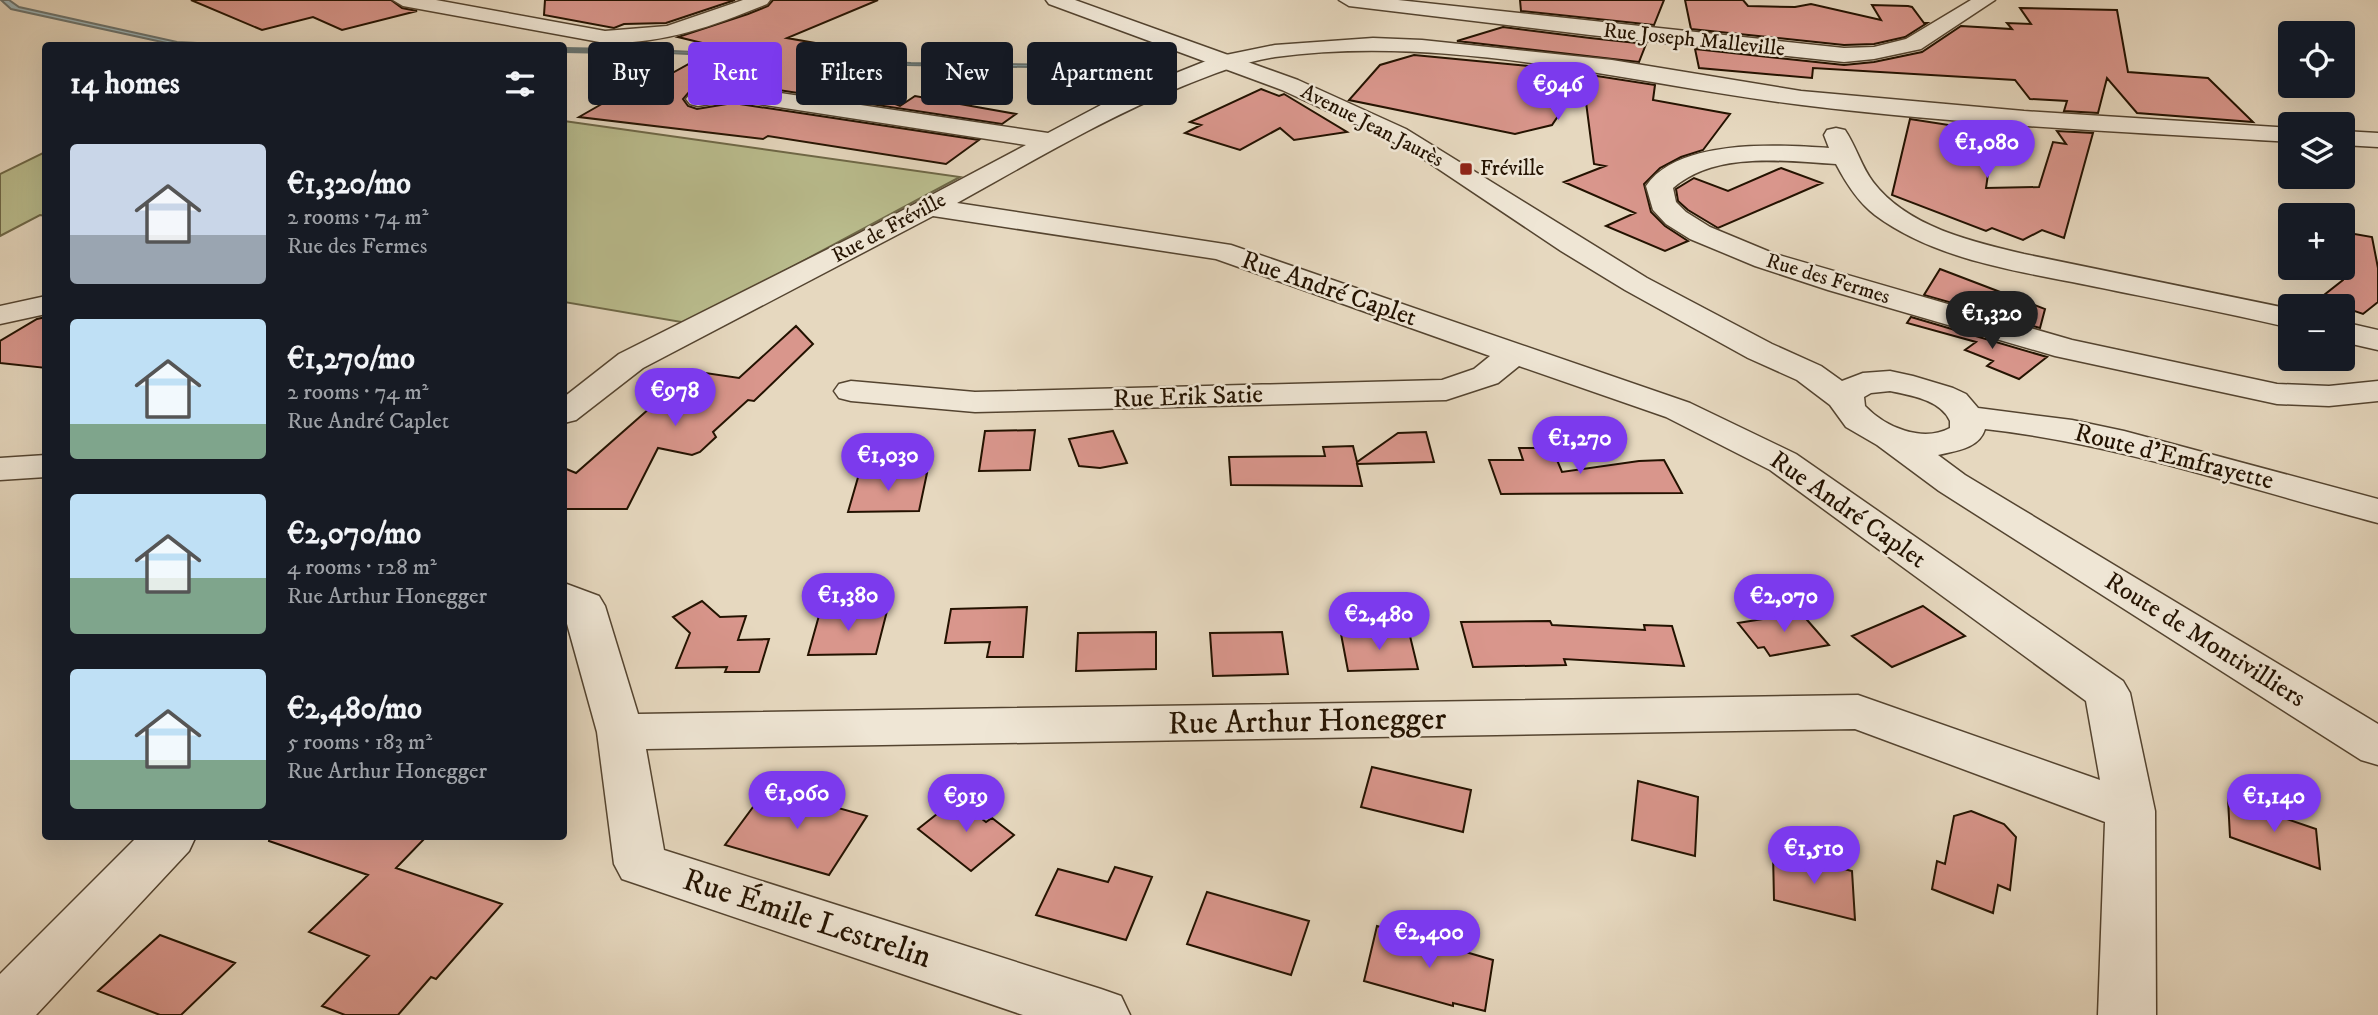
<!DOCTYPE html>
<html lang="en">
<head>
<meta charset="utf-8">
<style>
  body { margin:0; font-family:"IM FELL DW Pica",serif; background:#20242c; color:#f1f3f6; height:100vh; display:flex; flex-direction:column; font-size:26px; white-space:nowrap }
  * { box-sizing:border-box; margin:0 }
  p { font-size:23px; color:#9ea1a6 }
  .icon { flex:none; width:38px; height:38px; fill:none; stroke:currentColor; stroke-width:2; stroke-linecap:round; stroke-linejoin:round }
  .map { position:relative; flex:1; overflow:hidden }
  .details { position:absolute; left:42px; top:42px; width:525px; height:798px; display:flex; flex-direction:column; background:#171b24; border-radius:7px; box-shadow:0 7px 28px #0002 }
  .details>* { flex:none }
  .top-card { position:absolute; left:588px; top:42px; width:665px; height:63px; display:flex; gap:14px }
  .tools { position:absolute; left:2278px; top:21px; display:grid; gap:14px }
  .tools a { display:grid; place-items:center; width:77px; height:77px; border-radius:7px; background:#171b24; box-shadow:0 7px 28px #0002; font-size:35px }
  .price { position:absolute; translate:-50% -60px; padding:0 16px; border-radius:24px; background:#7c3aed; color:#fff; font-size:23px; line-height:46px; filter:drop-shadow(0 2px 4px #0008) }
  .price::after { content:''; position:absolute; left:50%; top:42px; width:21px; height:16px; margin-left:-10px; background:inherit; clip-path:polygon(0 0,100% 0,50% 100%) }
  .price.current { background:#222; color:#fff }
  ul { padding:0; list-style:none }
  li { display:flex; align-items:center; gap:21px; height:175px; padding:0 28px }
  li span { display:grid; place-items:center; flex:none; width:196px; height:140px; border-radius:7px; color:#555 }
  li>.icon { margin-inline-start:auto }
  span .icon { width:84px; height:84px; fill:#fffc; stroke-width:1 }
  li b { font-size:30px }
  h2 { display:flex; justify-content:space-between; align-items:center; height:84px; padding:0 28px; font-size:30px }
  .chip { padding:0 24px; border-radius:7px; background:#171b24; box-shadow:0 7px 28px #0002; font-size:24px; line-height:63px }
  .chip.current { background:#7c3aed; color:#fff }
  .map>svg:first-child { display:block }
  .green { fill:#babd8e; stroke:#6e6847; stroke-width:2 }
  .water { fill:#9bb7bd; stroke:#6b7571; stroke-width:2 }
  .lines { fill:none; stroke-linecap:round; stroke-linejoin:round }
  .stream { stroke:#6b7571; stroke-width:6 }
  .building { fill:#d9968c; stroke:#231200; stroke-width:2 }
  .minor-casing { stroke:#544430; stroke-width:3 }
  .tertiary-casing { stroke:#544430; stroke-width:3 }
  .minor { fill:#efe6d5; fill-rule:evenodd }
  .tertiary { fill:#efe6d5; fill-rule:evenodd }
  .poi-dot { fill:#8f2418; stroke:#efe6d5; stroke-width:2.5 }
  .labels { text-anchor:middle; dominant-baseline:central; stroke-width:5; stroke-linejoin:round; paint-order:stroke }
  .far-street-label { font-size:21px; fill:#231200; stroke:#efe6d5 }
  .far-poi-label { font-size:21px; fill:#231200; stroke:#efe6d5; text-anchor:start }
  .street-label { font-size:26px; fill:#231200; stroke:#efe6d5 }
  .near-street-label { font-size:32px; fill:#231200; stroke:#efe6d5 }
</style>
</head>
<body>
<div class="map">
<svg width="2378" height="1015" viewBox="0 0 2378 1015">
  <rect width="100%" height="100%" fill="#e6d8bf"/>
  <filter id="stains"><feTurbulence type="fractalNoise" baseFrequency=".00286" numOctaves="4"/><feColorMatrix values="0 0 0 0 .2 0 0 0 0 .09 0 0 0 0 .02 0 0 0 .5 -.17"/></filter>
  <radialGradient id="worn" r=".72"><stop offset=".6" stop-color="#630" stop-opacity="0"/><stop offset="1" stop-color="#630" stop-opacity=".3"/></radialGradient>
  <path class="green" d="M564,121L960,177L687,323L564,302Z
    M45,152V216L40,215L0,236V174Z"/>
  <path class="water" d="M1,0H9L19,7L177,42L217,44L182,46L162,42L11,9Z
    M653,50L911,63L1150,66L1168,73L1173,78L1167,80L1156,72L1143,69L906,65L648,52Z"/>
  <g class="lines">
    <path class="stream" d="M234,45L248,46
      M564,50L664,52"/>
  </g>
  <path class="building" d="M191,0H391L402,8L417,11L342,30L313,17L262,30Z
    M545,0H735L666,23L624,24L614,28L544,15Z
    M773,0H878L787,38L867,52L822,76L900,106L915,96L1016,114L1002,124L733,83L690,91L683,99L688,106L697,109L733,103L979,140L946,164L768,136L763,139L579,117L635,85L647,87L719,47L678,37L748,14L768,6Z
    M1520,0H1664L1654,25L1521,11Z
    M1685,0H1743L1748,6L1795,7L1811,4L1881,20L1872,5L1908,6L1912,7L1924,23H1927L1905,37L1874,44L1844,45L1691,29Z
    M2020,8L2117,10L2128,72L2208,78L2253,122L2137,113L2107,78L2098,113L2064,111L2067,101L2030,99L2015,80L1813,68L1812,78L1699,68L1695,49L1844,65L1874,62L1922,52L1961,26L2012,29L2007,23L2031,24Z
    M1503,27L1590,38L1646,44L1639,62L1457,41Z
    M1414,55L1539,67L1655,85L1653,100L1730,114L1703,150L1681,157L1660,168L1644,184L1651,212L1665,226L1688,241L1665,251L1606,226L1635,213L1564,182L1605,166L1594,164L1583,79L1552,125L1515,134L1349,100L1380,65Z
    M1261,89L1279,96L1284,94L1347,132L1294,140L1280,128L1240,150L1185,133L1201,125L1190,122Z
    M1910,119L1994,132L1986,188L2039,187L2053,142L2066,144L2057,131L2093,133L2064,238L2042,230L2023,240L1992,228L1986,231L1892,195Z
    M1781,168L1822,183L1718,228L1688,210L1678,201L1676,189L1694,178L1728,191Z
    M2343,232L2372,237L2378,268V302L2363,314L2319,299L2343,280Z
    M1940,269L2045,309L2040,328L1924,295Z
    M46,317V368L0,363V341L37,319Z
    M1911,317L2047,357L2019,379L1987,366L1993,361L1965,350L1976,342L1907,323Z
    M796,326L813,344L754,401L748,400L713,432L716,437L700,452L692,455L658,448L627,509H564V468L576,473L692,371L739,378Z
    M1035,430L1030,470L979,471L985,431Z
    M1113,431L1127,463L1100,468L1079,466L1069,439Z
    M1426,432L1434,462L1357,464L1362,486L1231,485L1229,457L1325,456L1323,447L1353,446L1357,462L1398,433Z
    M1519,448H1552L1562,472L1639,461L1664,460L1682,493L1501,494L1489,460H1523Z
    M927,473L919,511L848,512L859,474Z
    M702,601L720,617L746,616L738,640L769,639L759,672H725L727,667L676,668L690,633L673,617Z
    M1923,606L1965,636L1892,667L1852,636Z
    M1027,607L1023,657H987L990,642L945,643L951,609Z
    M887,611L876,654L808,655L820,612Z
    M1801,613L1829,645L1770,656L1764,647L1758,648L1738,623Z
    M1550,621L1552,625L1645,630L1644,625L1672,626L1684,666L1564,659L1566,665L1473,667L1461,622Z
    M1156,632V669L1076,671L1078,633Z
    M1282,632L1288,674L1213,676L1210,633Z
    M1409,632L1418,669L1348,671L1341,634Z
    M1372,767L1471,790L1463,832L1361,807Z
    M1638,781L1698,797L1695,856L1632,840Z
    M767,788L867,816L829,875L725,845Z
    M956,799L986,822L992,818L1014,835L971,871L918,829Z
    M2228,799L2316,829L2320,869L2230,837Z
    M1971,811L2004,824L2016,837L2010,890L1998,885L1993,913L1932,889L1937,861L1945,864L1954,816Z
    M270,836H427L396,868L502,904L436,979L431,977L398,1015H345L322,1006L369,956L309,932L368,875L269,841Z
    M1773,852L1852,871L1855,920L1774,900Z
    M1115,867L1152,877L1126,940L1036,915L1058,869L1108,882Z
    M1207,892L1309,921L1291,975L1187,944Z
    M1377,926L1493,960L1485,1011L1453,1003V1006L1364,981Z
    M160,935L235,963L181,1015H160L98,991Z"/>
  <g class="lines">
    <g class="minor-casing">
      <path id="minor" d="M393,0H436L605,31L667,26L743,0H770L767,4C713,26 664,44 605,43L403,6Z
        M1339,0H1398L1844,48L1874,47L1906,39L1971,0H1995L1921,49L1874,59L1844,62L1590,35L1349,6Z
        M1373,38L1422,40L1612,60L1801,91L2024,111L2291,128V142C2128,132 1964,125 1802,105C1630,84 1450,33 1275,57C1243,62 1213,74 1183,86C1105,118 1031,162 957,203L1231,245L1690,403L1796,454L2123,681L2130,693L2155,811L2156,1015H2098L2105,822L1855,729L646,749L664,850L1101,989L1121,996L1130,1015H1023L622,879L614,864L597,732L564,613V583L599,596L605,606L638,714L1858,695L2100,780L2086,701L1770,470L1666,417L1519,366L1498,383L1446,400L975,412L851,401L839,398L834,391L839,384L851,381L975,392L1442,380L1474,369L1490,356L1216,259L933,216L643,368L576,420L564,423V397L619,354L854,236L1026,145L733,100L698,106L690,104L686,99L690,94L733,86L1048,133L1116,97L1216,57L1275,45Z
        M1836,128L1845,130C1856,146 1861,166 1873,182C1907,227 1973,242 2024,254L2291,309V328C2223,312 2155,299 2087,285C2016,271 1934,259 1875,215C1858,202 1846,183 1836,164C1783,161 1716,151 1673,188L1676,202L1686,212L1710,227L1775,254L2072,340L2277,384L2329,386L2378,381V401L2329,406L2277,404L2055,356L1828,290L1755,266L1690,239L1666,224L1653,210L1646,186C1679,138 1778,145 1829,148L1824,135L1827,130Z
        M2343,131L2378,133V147L2343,145Z
        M46,296V314L0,324V306Z
        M2343,322L2378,330V350L2343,342Z
        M46,455V477L0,480V458Z
        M138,836H196L189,851L36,1015H0V974Z"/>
    </g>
    <g class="tertiary-casing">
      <path id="tertiary" d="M1046,0H1075L1298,80L1406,129L1647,278L1772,344L1821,366L1842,381L1863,373L1890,371L1913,376L1953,388L1966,394L1978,408L2072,420L2124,431L2378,499V523C2247,489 2121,444 1985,429C1979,449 1955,451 1938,455L1965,475L2378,724V765L2361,760L1939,491L1877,445L1846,427L1830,405L1797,380L1748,358L1625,290L1561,251L1419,156L1388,139L1282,90L1049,4ZM1890,391C1910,395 1941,400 1950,421V428C1922,443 1885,427 1865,406L1864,397L1871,393Z"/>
    </g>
    <use href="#minor" class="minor"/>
    <use href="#tertiary" class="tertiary"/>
  </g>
  <rect class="poi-dot" x="1459" y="162" width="14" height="14" rx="3.5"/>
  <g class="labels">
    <g class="far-street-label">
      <text transform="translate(1694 40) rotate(6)">Rue Joseph Malleville</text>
      <text transform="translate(1372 126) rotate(27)">Avenue Jean Jaurès</text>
      <text transform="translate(889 228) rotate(-28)">Rue de Fréville</text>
      <text transform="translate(1828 279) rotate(17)">Rue des Fermes</text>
    </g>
    <g class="far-poi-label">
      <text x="1480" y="169">Fréville</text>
    </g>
    <g class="street-label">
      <text transform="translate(1329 289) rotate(19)">Rue André Caplet</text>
      <text transform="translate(1188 397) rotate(-2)">Rue Erik Satie</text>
      <text transform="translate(2174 457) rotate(14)">Route d'Emfrayette</text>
      <text transform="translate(1848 510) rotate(35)">Rue André Caplet</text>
      <text transform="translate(2205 640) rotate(32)">Route de Montivilliers</text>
    </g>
    <g class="near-street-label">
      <text transform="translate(1307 722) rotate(-1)">Rue Arthur Honegger</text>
      <text transform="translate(807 919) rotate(18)">Rue Émile Lestrelin</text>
    </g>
  </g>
  <rect width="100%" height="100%" filter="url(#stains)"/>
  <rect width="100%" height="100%" fill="url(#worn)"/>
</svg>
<div class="tools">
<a><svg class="icon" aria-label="locate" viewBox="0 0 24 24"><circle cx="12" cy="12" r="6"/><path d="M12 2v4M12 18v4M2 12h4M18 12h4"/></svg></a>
<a><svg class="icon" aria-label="layers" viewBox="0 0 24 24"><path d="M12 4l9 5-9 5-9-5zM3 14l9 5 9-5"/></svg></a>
<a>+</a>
<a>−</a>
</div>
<b class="price" style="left:1558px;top:122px">€946</b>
<b class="price" style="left:1987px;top:180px">€1,080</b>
<b class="price current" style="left:1992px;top:351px">€1,320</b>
<b class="price" style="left:675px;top:428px">€978</b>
<b class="price" style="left:1580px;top:476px">€1,270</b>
<b class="price" style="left:888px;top:493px">€1,030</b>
<b class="price" style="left:848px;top:633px">€1,380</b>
<b class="price" style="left:1784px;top:634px">€2,070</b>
<b class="price" style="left:1379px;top:652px">€2,480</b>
<b class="price" style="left:797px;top:831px">€1,060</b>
<b class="price" style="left:966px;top:834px">€919</b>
<b class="price" style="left:2274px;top:834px">€1,140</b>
<b class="price" style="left:1814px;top:886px">€1,510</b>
<b class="price" style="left:1429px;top:970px">€2,400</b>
<div class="top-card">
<a class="chip">Buy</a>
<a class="chip current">Rent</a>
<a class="chip">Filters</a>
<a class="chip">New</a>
<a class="chip">Apartment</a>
</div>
<section class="details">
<h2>14 homes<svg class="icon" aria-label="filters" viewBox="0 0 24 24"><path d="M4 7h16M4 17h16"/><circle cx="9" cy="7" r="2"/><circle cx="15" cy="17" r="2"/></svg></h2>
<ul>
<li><span style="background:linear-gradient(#c9d6e8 65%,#9aa5b1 0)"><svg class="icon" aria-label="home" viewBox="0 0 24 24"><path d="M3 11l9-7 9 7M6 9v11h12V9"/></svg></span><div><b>€1,320/mo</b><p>2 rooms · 74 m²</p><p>Rue des Fermes</p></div></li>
<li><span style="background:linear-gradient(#bfe0f5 75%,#7fa58c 0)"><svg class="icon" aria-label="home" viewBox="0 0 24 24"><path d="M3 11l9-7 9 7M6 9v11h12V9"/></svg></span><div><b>€1,270/mo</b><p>2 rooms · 74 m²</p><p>Rue André Caplet</p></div></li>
<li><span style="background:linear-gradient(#bfe0f5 60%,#7fa58c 0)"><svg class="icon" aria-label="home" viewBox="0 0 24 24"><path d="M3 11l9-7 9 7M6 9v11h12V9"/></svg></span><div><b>€2,070/mo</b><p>4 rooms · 128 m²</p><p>Rue Arthur Honegger</p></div></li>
<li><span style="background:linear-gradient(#bfe0f5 65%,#7fa58c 0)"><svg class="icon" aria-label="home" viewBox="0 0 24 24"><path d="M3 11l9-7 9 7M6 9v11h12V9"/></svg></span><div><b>€2,480/mo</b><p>5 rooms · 183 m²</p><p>Rue Arthur Honegger</p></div></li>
</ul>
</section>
</div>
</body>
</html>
